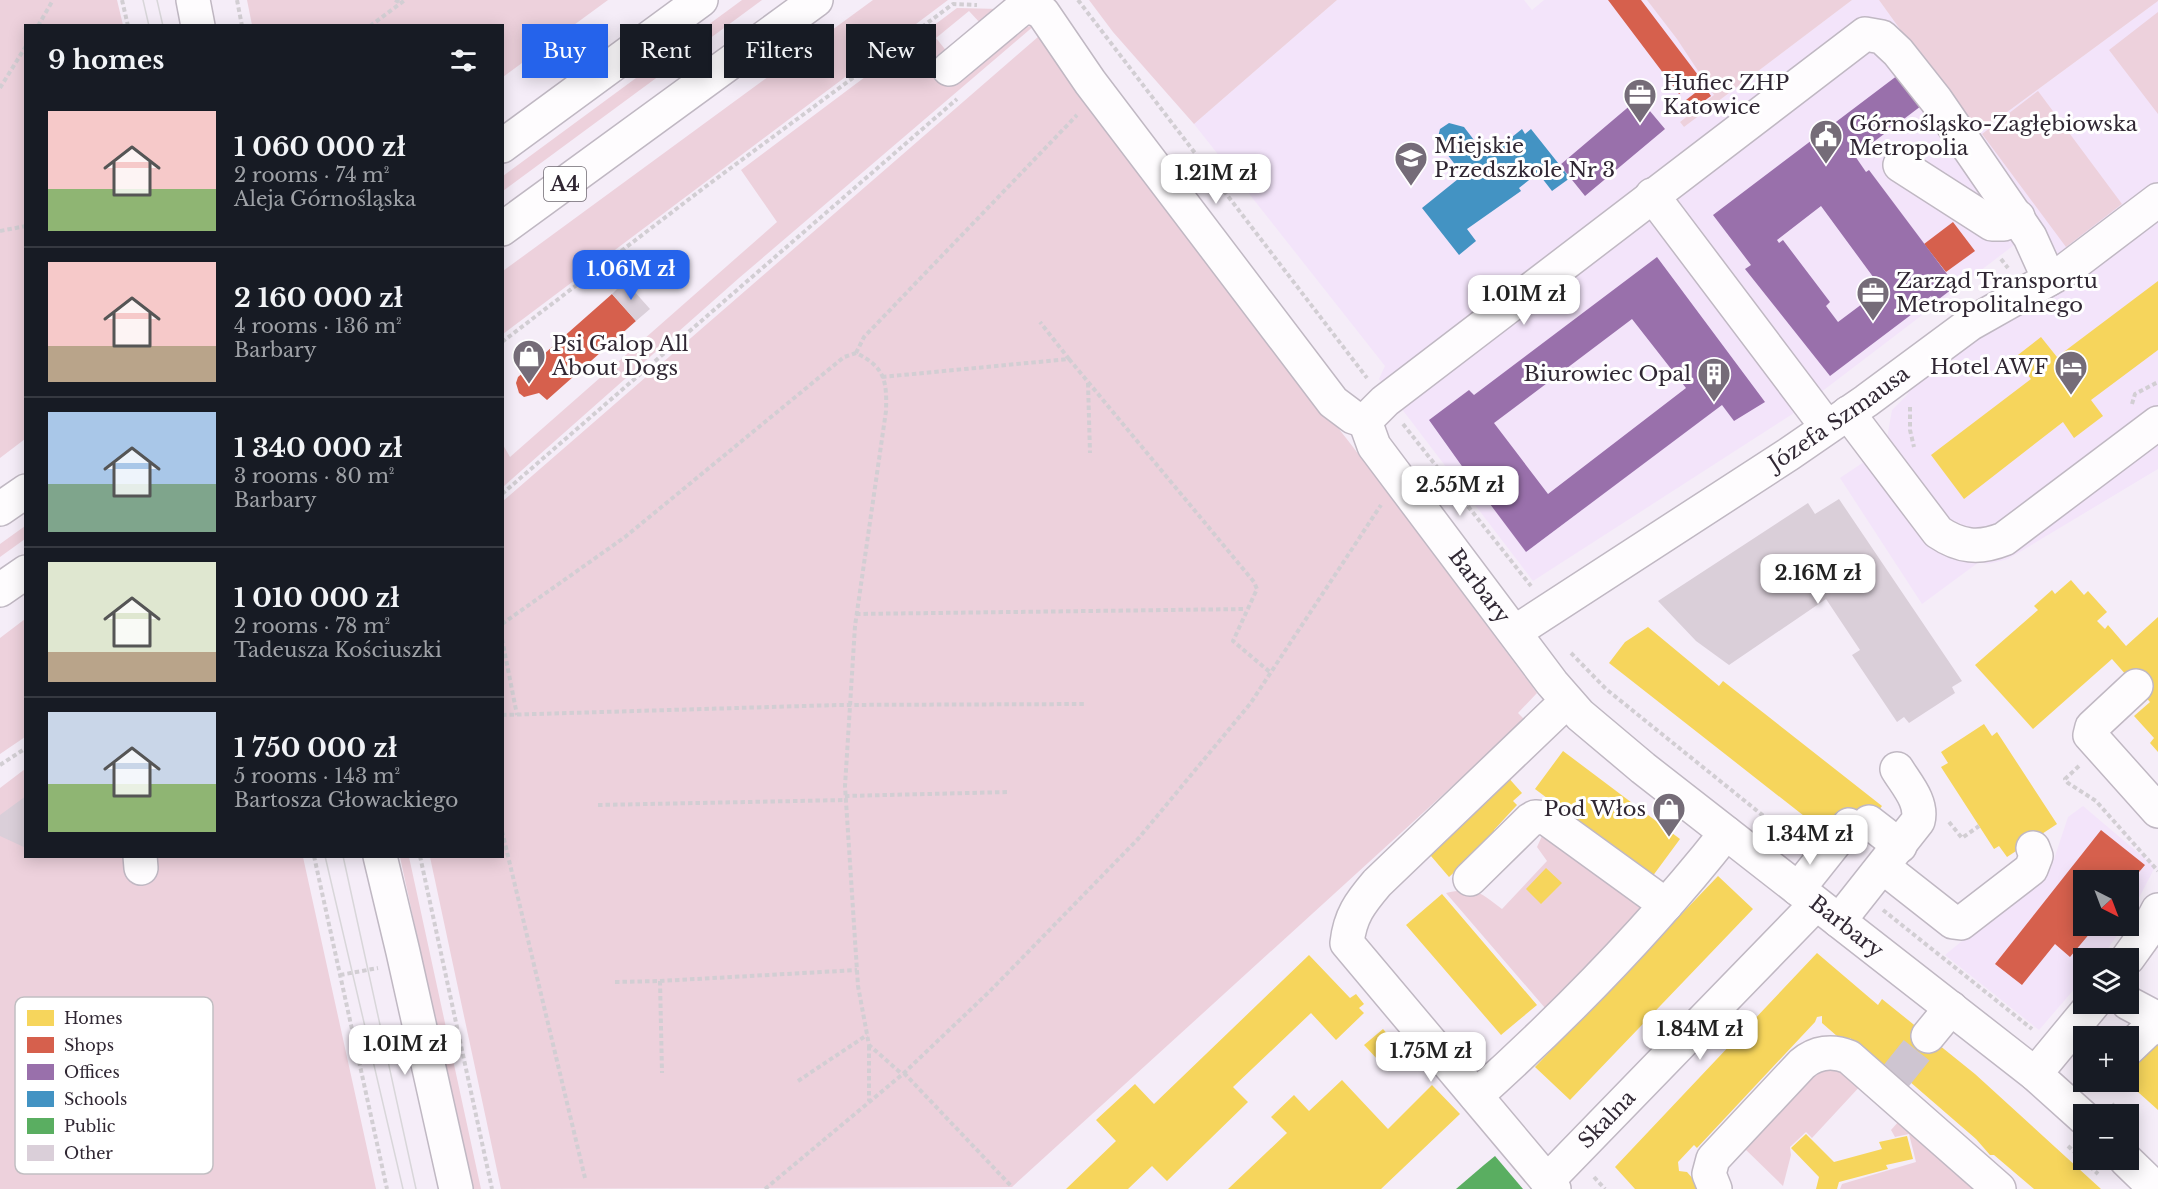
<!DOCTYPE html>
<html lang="en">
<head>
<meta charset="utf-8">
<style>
  body { margin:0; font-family:"Libre Baskerville",serif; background:#20242c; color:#f1f3f6; height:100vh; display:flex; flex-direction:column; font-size:22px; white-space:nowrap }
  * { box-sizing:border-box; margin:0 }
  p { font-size:20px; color:#9ea1a6 }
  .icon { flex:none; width:33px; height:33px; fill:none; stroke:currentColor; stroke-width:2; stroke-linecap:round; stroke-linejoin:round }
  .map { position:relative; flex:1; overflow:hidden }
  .sheet { position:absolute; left:24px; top:24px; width:480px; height:834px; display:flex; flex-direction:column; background:#171b24; border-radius:0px; box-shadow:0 3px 15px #0003 }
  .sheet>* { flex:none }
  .hud { position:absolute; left:522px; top:24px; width:570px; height:54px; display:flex; gap:12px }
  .needle { width:39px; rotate:138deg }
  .fabs { position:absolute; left:2073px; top:870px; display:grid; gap:12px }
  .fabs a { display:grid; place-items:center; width:66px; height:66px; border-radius:0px; background:#171b24; box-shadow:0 3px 15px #0003; font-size:30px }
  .price { position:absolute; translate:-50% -51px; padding:0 14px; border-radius:12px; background:#fff; color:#222; font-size:20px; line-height:39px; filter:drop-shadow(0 2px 3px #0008) }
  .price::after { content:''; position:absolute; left:50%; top:36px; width:18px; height:14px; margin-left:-9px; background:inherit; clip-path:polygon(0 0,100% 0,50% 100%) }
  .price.selected { background:#2563eb; color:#fff }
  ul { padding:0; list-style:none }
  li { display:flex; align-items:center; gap:18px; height:150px; padding:0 24px }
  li+li { border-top:2px solid #363941 }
  li span { display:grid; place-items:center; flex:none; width:168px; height:120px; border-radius:0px; color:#555 }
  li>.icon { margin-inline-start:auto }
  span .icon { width:72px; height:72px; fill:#fffc; stroke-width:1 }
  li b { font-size:26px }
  h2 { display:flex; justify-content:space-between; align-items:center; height:72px; padding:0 24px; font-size:26px }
  .pill { padding:0 21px; border-radius:0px; background:#171b24; box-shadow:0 3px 15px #0003; font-size:21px; line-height:54px }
  .pill.selected { background:#2563eb; color:#fff }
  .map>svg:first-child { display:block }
  .built { fill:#f3e4fa }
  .green { fill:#edd1dc }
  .homes { fill:#f6d55c }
  .shops { fill:#d6604d }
  .offices { fill:#9970ab; fill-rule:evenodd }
  .schools { fill:#4393c3 }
  .public { fill:#5aae61 }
  .building { fill:#dacfd9 }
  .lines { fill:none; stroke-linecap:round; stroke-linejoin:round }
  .minor-tunnel { stroke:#cec5d1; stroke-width:33; stroke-dasharray:33 16; stroke-linecap:butt }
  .minor-casing { stroke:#c0b8c3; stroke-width:36 }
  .highway-casing { stroke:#c0b8c3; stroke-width:36 }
  .path { stroke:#d2ced3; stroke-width:4; stroke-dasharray:4.5 3; stroke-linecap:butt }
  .minor { stroke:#fefcfe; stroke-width:33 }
  .highway { stroke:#fefcfe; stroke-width:33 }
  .tram { stroke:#d8d6d9; stroke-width:1.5 }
  .labels { text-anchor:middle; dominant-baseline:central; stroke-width:6; stroke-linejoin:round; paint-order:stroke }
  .shield { fill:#fff; stroke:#6e6870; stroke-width:1.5 }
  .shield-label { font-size:20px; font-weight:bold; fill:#302733 }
  .poi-label { font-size:21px; fill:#302733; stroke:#fff; text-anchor:start }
  .street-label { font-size:21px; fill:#302733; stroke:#fff }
  .key { fill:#fff; stroke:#c1bec2; stroke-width:1.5 }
  .key-label { font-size:16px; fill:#302733 }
</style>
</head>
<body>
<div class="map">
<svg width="2158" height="1189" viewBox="0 0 2158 1189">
  <rect width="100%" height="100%" fill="#f5edf8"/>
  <path class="built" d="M1337,0H1524L1532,10L1544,0H1647L1677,38L1714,95L1680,122L1684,127L1852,0H1879L1976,135L2158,1V469L2008,559L1988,564L1979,562L1922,604L1840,478L1889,445L1887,438L1892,410L1907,395L1917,377L2073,277L2039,226L1791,415L1533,581L1379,379L1385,366L1194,124Z
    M2083,806L2155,867L2129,917L2128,880H2084V926H2124L2101,958H2084L2083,979L2039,1030L1945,955L2051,868L2068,817Z"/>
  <path class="green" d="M0,0H117L123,25L26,26L25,439L0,458Z
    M247,0H608L503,77L502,26L252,25Z
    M742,0H762L503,191V176Z
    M873,0H948L503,334V271Z
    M1089,0H1337L1194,124L1113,32Z
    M1647,0H1852L1684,127L1680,122L1714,95L1677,39Z
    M1879,0H2158V1L1976,135Z
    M957,8L1000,9L981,24L969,11L936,38L948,53L931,67L948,86L1017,29L1035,25L739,278L503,487L502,443L510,457L777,222L741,170Z
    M2158,12V114L2109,50Z
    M1046,30L1131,162L1353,447L1537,693L1518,713L1525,720L1012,1187L501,1189L430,857L502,856L503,501Z
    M2038,91L2122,204L2066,247L1982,134Z
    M25,526V539L0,557V544Z
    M25,619V737L0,754V638Z
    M25,769L26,856L303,857L376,1189H0V788Z
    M1548,834L1644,909L1554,1010L1545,1008L1446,893C1475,886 1480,892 1502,909L1547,861L1537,847L1542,836Z
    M400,857H409L481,1189H472Z
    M1826,1063L1863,1083L1812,1138L1806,1132L1790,1147L1791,1155L1783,1186L1744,1148L1799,1082Z
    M1899,1121L1984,1189H1840L1842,1184L1916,1162L1909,1134L1895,1137L1891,1130Z"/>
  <path class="homes" d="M2158,281V350L2091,400L2103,416L2074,438L2063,422L1964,499L1931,455L2031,379L2014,358L2041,337L2057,357Z
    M2071,580L2084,595L2088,591L2107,612L2097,621L2105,629L2108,625L2126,646L2158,617V752L2150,743L2154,738L2134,716L2150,702L2112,659L2033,729L1975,665L2038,610L2034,606L2052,590L2055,594Z
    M1648,627L1719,686L1723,681L1882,806L1861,833L1827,834L1609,663L1625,642Z
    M1984,724L1992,736L1997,732L2057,824L2007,857L1999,846L1994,849L1941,767L1948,763L1941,752Z
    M1563,751L1680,839L1652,877L1535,789Z
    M1506,775L1522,793L1513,801L1517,805L1494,830L1497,833L1449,877L1425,849Z
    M1546,868L1562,883L1541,904L1526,889Z
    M1718,876L1753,909L1570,1100L1535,1067Z
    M1442,894L1537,1005L1501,1035L1406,925Z
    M1817,953L1878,1005L1882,999L1975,1074L2101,1189H2034L1994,1155H1990L1976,1139L1909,1081L1905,1083L1850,1038L1845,1043L1822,1023V1016L1817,1017L1815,1022L1697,1148L1694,1145L1678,1162L1679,1171L1687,1172L1702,1189H1635L1615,1167Z
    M1309,955L1350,998L1356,994L1364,1004L1359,1008L1364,1013L1336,1040L1311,1013L1233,1087L1248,1102L1167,1181L1152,1166L1128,1189H1066L1116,1141L1096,1120L1135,1084L1154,1104Z
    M1383,1029L1397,1045L1379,1061L1364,1045Z
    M2158,1041V1110L2128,1083V1074Z
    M1342,1080L1388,1129L1432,1085L1460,1114L1381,1189H1228L1287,1133L1271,1117L1294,1095L1309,1111Z
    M1806,1134L1834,1162L1882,1149L1879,1142L1907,1136L1913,1159L1886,1165L1888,1169L1839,1182L1837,1189H1816L1819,1177L1791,1148Z"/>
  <path class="shops" d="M1608,0H1641L1701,79L1679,94Z
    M1704,86L1711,96L1693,109L1686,100Z
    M1953,222L1975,251L1946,272L1924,244Z
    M612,294L636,321L547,400L539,393L524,397L519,393L516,383L518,377Z
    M2101,830L2145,865L2128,885V880H2084V926H2096L2070,957L2055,944L2022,985L1995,964Z"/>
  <path class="offices" d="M1902,72L1925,103L1855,156L1866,172L1869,170L1956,286L1935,302L1931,296L1922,303L1924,305L1830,376L1745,269L1751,265L1713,215ZM1821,206L1882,289L1838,322L1826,306L1830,302L1783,240L1779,243L1777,240Z
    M1639,98L1665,129L1585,196L1560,165Z
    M1657,257L1765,402L1734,421L1722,405L1526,552L1487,500L1490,498L1477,481L1474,483L1429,420L1469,390L1474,395ZM1632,319L1686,388L1548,494L1494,423Z"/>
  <path class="schools" d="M1449,123L1464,127L1487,157L1522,129L1525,134L1531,129L1570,178L1552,191L1538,173L1519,188L1521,191L1467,229L1476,241L1459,255L1422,208L1463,175L1437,141L1440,129Z"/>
  <path class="public" d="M1495,1156L1523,1189H1456L1484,1165Z"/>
  <path class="building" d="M625,281L650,309L636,321L612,294Z
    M1839,499L1962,681L1952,687L1955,693L1909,723L1904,717L1897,722L1852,655L1860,650L1826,599L1729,665L1696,641L1658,601L1808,503L1815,514Z
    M26,796V848L0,836V815Z"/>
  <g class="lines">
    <path class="minor-tunnel" d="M1896,1076L1928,1036"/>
    <g class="minor-casing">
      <g id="minor">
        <path d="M193,0L198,26"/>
        <path d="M949,69L1021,9L1033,7L1043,13L1090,82L1333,402L1353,417L1365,421"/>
        <path d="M1900,165L1992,224H2004L2018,217"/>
        <path d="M1652,195L1827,427"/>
        <path d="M1848,413L1938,532C1960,547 1979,549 2004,539L2158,423"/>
        <path id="s1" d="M1365,421L1374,446L1552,683L1580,715L1643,768L2035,1074L2084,1118"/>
        <path d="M1365,421L1385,401L1865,34L1882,37L1898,52L1936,100L2030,237L2049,279"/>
        <path id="s2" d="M1515,632L1789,454L1866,401L1970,324L2067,269L2158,200"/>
        <path d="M2136,686L2092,727L2090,735L2158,811"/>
        <path d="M1869,822L1900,846"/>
        <path d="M140,856L141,868"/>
        <path d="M380,856L403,952L456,1189"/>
        <path d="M1883,867L1953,922L1961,923L2031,869L2036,856L2033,848"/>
        <path d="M1470,879L1530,820L1535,817L1546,818L1666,905"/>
        <path d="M1798,889L1849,825"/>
        <path d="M1839,921L1918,821C1923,802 1906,784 1897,769"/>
        <path d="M2128,958L2146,933L2158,910"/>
        <path d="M2128,1003L2158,1019"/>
        <path d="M1928,1036L1951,1008"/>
        <path d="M2128,1049L2147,1031L2158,1026"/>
        <path d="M2035,1074L2093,1004"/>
        <path d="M1476,1096C1566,1015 1651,928 1726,833"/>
        <path d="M2126,1160L2156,1189"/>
        <path id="s3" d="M1547,1181L1816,904"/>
        <path d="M1554,1189L1347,943C1350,916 1360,903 1377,883L1567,701"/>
        <path d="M1715,1189L1709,1174L1713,1159L1802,1064C1816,1052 1832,1050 1849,1057L1999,1189"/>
      </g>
    </g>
    <g class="highway-casing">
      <path id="highway" d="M502,146L701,0
        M502,229L816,0
        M0,509L26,491
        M0,590L26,572"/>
    </g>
    <path class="path" d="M122,0L128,26
      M237,0L242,26
      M395,0L401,3
      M1078,0L1367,378
      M38,26L53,0
      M370,26L405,0
      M0,88L26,46
      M0,231L26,226
      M2001,259L2008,268
      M502,342L705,187L953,4L977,5
      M856,353L864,337L1077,115
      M1069,359L1254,582L1257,589L1233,641L1271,673
      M882,377L1069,359L1040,322
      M1088,383L1090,453
      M2132,404L2135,394L2158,382
      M1910,407V430L1914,447
      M1403,424L1531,586
      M502,494L957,99
      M856,614L1246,609
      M502,624L625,537L844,357L856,353C885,367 887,381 886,411L855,626L845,786L858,986L869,1045L902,1074
      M502,639L517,715
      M1571,653L1606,689L1797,843
      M502,715L837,705L1086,704
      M0,765L26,748
      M2079,766L2065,779L2068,783L2096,801L2158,871
      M845,796L1010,792
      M598,805L846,800
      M1949,822L1962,838L1979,826
      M502,831L585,1178
      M314,856L387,1189
      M420,856L492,1189
      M1883,910L2032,1029
      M340,975L378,968
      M660,981L857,970
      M615,982L660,981L662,1073
      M869,1046V1101
      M904,1073L1012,1187
      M798,1081L867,1035
      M2112,1104L2122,1114
      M2128,1121L2138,1131
      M2068,1146L2098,1174
      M1594,1177L1605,1189
      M765,1189L904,1073L990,991L1138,839L1250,704L1381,505"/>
    <use href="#minor" class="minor"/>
    <use href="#highway" class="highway"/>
    <path class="tram" d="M143,0L149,26
      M157,0L163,26
      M325,856L403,1189
      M343,856L416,1189"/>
  </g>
  <defs>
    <g id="office-pin" transform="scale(1.725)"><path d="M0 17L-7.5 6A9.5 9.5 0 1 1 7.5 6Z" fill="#756c78" stroke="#fff"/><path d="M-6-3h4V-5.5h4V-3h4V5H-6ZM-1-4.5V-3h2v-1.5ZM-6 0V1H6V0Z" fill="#fff"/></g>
    <g id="civic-pin" transform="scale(1.725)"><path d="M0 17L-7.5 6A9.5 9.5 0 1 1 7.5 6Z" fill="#756c78" stroke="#fff"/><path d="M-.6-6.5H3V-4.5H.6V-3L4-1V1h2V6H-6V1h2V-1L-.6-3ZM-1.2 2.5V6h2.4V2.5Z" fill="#fff"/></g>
    <g id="school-pin" transform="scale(1.725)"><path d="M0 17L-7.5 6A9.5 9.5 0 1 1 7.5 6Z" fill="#756c78" stroke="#fff"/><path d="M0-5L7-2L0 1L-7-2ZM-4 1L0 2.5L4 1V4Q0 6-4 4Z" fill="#fff"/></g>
    <g id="shop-pin" transform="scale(1.725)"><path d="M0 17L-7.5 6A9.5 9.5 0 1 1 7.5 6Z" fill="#756c78" stroke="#fff"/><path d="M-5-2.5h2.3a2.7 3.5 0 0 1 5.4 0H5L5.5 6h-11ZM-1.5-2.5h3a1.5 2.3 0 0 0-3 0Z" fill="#fff"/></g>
    <g id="hotel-pin" transform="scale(1.725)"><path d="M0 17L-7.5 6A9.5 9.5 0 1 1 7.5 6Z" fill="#756c78" stroke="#fff"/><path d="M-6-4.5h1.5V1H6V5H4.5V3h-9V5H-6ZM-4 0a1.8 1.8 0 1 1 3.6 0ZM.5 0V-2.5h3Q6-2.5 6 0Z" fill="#fff"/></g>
    <g id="building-pin" transform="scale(1.725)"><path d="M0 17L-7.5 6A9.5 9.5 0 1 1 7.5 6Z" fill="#756c78" stroke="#fff"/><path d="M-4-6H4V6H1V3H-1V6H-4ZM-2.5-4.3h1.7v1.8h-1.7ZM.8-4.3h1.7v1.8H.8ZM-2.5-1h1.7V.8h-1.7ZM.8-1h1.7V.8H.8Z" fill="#fff"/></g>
  </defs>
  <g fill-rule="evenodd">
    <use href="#office-pin" x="1640" y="95"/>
    <use href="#civic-pin" x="1826" y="136"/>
    <use href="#school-pin" x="1411" y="158"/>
    <use href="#office-pin" x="1873" y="293"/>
    <use href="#shop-pin" x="529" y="356"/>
    <use href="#hotel-pin" x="2071" y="367"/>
    <use href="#building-pin" x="1714" y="374"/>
    <use href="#shop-pin" x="1669" y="809"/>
  </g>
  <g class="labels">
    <rect class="shield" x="544" y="167" width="42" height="34" rx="4.5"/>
    <g class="shield-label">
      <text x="565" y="184">A4</text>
    </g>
    <g class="poi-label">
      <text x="1663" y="83">Hufiec ZHP<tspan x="1663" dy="24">Katowice</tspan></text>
      <text x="1849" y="124">Górnośląsko-Zagłębiowska<tspan x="1849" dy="24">Metropolia</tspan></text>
      <text x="1434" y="146">Miejskie<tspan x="1434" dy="24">Przedszkole Nr 3</tspan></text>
      <text x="1896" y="281">Zarząd Transportu<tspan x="1896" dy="24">Metropolitalnego</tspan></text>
      <text x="552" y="344">Psi Galop All<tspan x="552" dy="24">About Dogs</tspan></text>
      <text x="2048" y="367" text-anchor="end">Hotel AWF</text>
      <text x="1691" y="374" text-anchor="end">Biurowiec Opal</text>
      <text x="1646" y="809" text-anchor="end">Pod Włos</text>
    </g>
    <g class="street-label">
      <text stroke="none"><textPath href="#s2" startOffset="388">Józefa Szmausa</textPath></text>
      <text stroke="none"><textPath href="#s1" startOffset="202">Barbary</textPath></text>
      <text stroke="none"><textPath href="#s1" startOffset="706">Barbary</textPath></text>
      <text stroke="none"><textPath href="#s3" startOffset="86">Skalna</textPath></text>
    </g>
  </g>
  <rect x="15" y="997" width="198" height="177" rx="9" class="key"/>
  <rect x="27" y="1010" width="27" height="16" fill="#f6d55c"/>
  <rect x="27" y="1037" width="27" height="16" fill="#d6604d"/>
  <rect x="27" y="1064" width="27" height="16" fill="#9970ab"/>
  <rect x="27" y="1091" width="27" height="16" fill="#4393c3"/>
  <rect x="27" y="1118" width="27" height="16" fill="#5aae61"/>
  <rect x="27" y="1145" width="27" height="16" fill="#dacfd9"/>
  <g class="key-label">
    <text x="64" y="1024">Homes</text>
    <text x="64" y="1051">Shops</text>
    <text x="64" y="1078">Offices</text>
    <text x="64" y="1105">Schools</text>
    <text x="64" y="1132">Public</text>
    <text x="64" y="1159">Other</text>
  </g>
</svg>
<div class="fabs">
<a><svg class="needle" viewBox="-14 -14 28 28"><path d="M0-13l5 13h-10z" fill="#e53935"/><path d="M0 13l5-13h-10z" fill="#9ea1a6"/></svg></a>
<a><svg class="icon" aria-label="layers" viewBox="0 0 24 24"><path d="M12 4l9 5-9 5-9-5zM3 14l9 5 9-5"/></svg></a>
<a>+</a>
<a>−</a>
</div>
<b class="price" style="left:1216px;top:205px">1.21M zł</b>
<b class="price selected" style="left:631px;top:301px">1.06M zł</b>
<b class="price" style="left:1524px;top:326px">1.01M zł</b>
<b class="price" style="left:1460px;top:517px">2.55M zł</b>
<b class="price" style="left:1818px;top:605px">2.16M zł</b>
<b class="price" style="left:1810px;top:866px">1.34M zł</b>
<b class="price" style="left:1700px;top:1061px">1.84M zł</b>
<b class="price" style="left:405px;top:1076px">1.01M zł</b>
<b class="price" style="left:1431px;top:1083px">1.75M zł</b>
<div class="hud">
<a class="pill selected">Buy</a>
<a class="pill">Rent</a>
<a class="pill">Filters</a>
<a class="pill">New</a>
</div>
<section class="sheet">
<h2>9 homes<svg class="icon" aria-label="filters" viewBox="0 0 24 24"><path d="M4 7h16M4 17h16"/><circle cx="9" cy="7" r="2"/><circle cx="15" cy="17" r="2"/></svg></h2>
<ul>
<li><span style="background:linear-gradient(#f6c9c9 65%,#8fb573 0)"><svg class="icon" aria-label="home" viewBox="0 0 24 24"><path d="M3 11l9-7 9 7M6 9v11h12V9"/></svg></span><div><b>1 060 000 zł</b><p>2 rooms · 74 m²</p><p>Aleja Górnośląska</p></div></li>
<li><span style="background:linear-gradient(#f6c9c9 70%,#b9a48a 0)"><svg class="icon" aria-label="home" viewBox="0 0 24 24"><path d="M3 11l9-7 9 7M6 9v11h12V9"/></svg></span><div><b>2 160 000 zł</b><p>4 rooms · 136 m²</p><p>Barbary</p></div></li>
<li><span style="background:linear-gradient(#a9c7e8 60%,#7fa58c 0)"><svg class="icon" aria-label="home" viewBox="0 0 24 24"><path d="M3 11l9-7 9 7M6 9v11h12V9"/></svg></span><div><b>1 340 000 zł</b><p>3 rooms · 80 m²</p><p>Barbary</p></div></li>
<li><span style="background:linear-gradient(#dfe7d0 75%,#b9a48a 0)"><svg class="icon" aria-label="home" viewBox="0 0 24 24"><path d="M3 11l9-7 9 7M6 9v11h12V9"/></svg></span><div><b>1 010 000 zł</b><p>2 rooms · 78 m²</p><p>Tadeusza Kościuszki</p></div></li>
<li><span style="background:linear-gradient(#c9d6e8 60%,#8fb573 0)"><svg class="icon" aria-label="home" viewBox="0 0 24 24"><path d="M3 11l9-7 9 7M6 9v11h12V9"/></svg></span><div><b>1 750 000 zł</b><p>5 rooms · 143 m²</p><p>Bartosza Głowackiego</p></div></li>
</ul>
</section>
</div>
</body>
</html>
